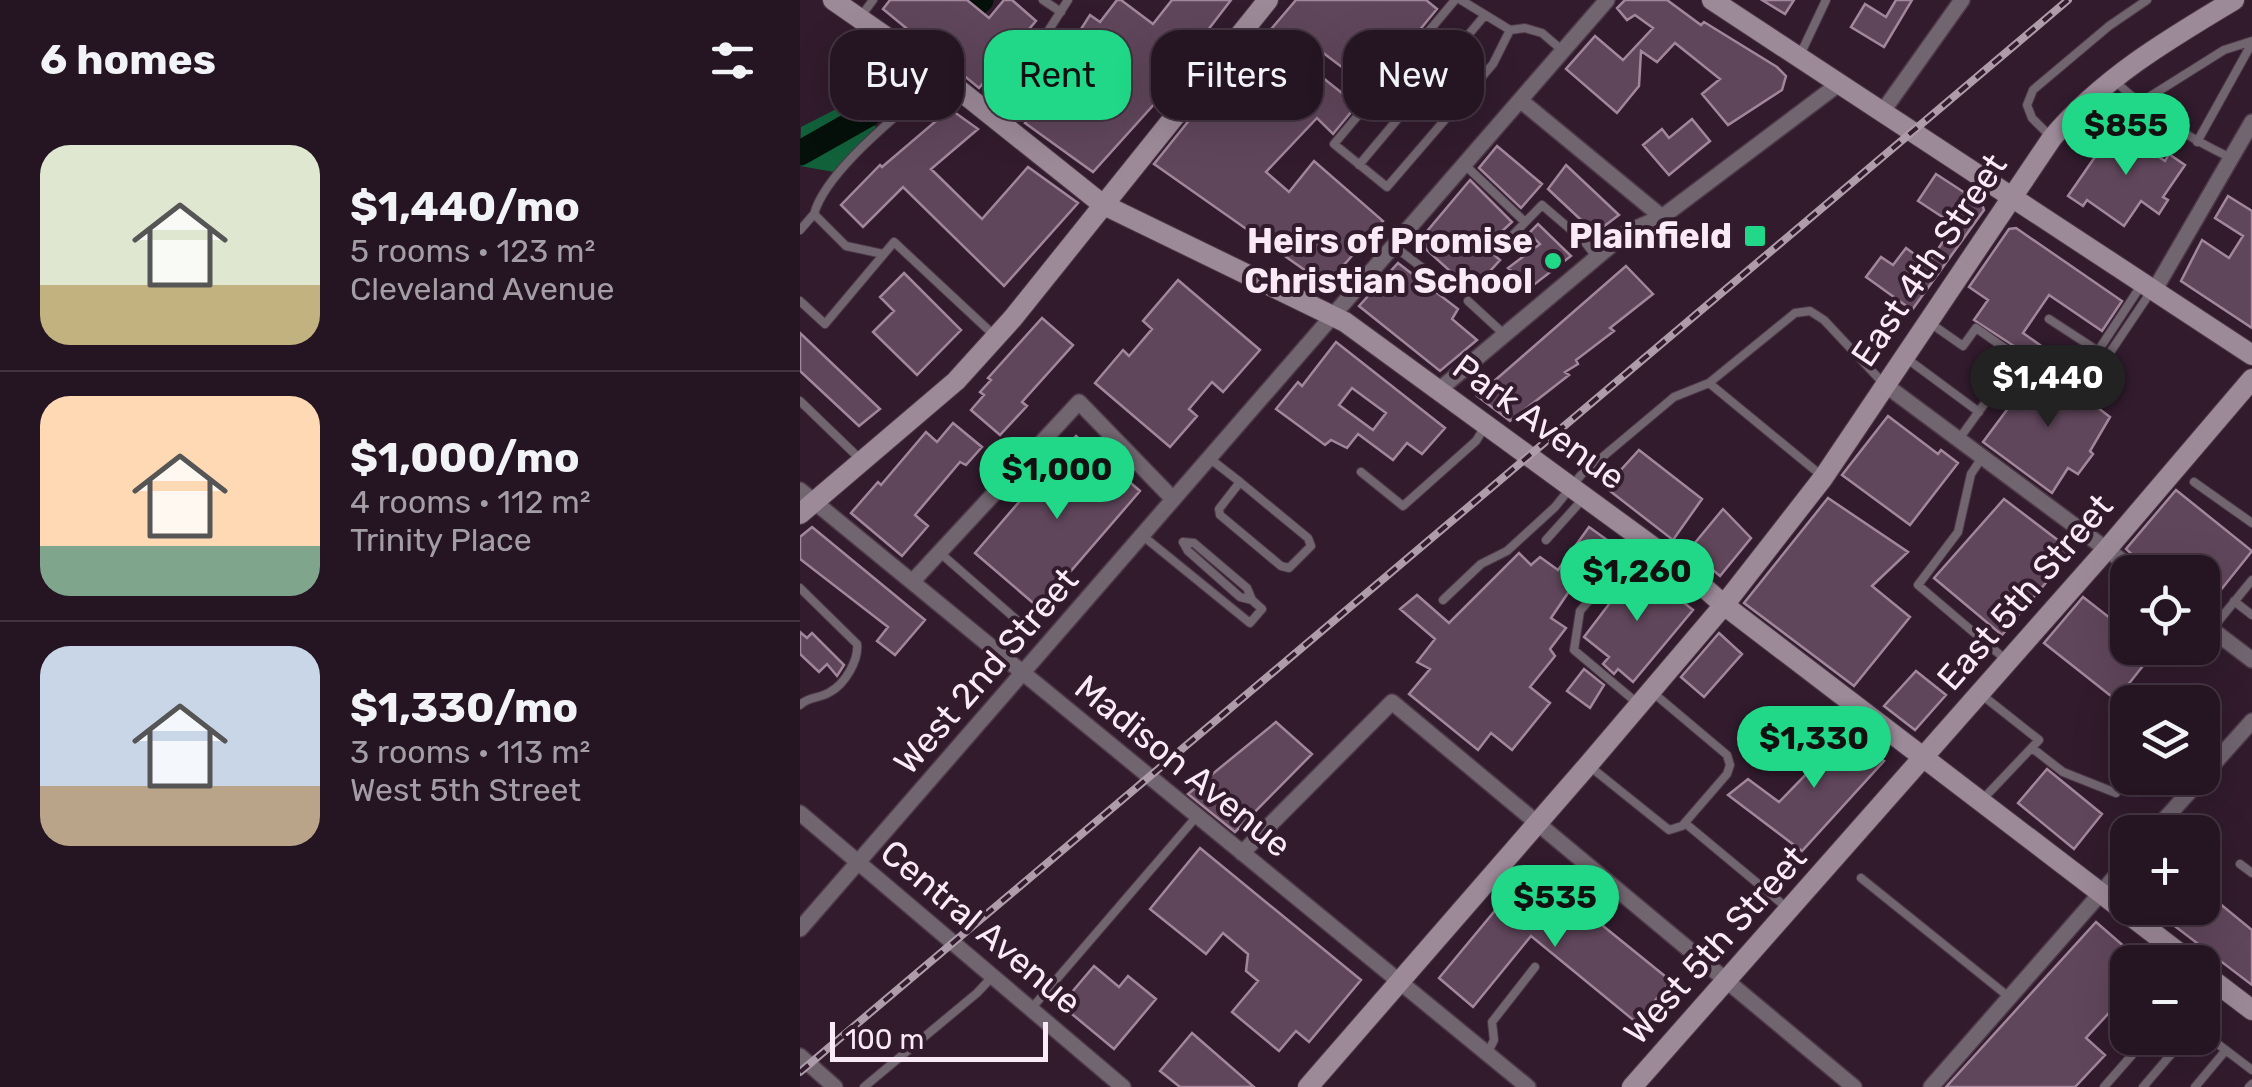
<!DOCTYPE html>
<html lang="en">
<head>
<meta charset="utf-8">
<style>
  body { margin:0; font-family:Rubik,sans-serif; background:#31212f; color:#f1f3f6; height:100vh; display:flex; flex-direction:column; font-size:38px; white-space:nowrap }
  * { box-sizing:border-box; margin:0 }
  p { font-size:32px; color:#a39ea5 }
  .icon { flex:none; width:55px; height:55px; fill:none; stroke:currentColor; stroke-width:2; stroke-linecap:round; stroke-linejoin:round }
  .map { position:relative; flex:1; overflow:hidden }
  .details { display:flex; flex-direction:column; background:#251422; width:800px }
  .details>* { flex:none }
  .banner { position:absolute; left:30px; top:30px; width:950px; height:90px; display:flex; gap:20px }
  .buttons { position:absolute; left:1310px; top:555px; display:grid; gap:20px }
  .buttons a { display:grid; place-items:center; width:110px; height:110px; border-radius:20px; background:#251422; box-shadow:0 10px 40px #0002,0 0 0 2px #423340; font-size:50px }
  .scale { position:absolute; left:30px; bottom:25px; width:218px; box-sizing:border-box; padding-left:10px; border:5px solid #faeaf7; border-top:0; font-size:28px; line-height:35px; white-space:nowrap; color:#faeaf7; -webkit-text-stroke:8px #311b2d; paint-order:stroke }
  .price { position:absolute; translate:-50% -85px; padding:0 22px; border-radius:35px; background:#20d887; color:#111; font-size:32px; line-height:65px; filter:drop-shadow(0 2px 5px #0008) }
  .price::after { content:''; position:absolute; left:50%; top:60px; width:30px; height:22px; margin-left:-15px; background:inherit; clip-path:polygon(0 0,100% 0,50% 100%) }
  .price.active { background:#222; color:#fff }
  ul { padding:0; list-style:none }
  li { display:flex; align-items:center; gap:30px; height:250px; padding:0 40px }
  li+li { border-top:2px solid #423340 }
  li span { display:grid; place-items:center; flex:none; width:280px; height:200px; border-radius:30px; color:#555 }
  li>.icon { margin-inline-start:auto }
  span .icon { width:120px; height:120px; fill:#fffc; stroke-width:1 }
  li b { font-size:42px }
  h2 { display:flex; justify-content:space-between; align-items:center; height:120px; padding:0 40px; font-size:42px }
  .tag { padding:0 35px; border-radius:30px; background:#251422; box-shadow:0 10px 40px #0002,0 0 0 2px #423340; font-size:35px; line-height:90px }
  .tag.active { background:#20d887; color:#111 }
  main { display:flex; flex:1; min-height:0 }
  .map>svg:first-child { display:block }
  .forest { fill:#11613b }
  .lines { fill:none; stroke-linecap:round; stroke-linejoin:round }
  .river { stroke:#041009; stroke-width:25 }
  .building { fill:#60465b; stroke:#a2869c; stroke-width:2.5; fill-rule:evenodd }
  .lane-casing { stroke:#4d3849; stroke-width:10 }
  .street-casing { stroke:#4d3849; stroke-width:18 }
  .secondary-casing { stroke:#4d3849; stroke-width:22 }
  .lane { stroke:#71656f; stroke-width:8 }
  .street { stroke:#71656f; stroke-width:15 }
  .secondary { stroke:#9d8a99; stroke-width:20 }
  .rail-casing { stroke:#ae9cab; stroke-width:8 }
  .rail { stroke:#311b2d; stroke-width:4; stroke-dasharray:11; stroke-linecap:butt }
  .poi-dot { fill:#20d887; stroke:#311b2d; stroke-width:4 }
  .labels { text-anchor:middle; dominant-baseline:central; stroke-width:8; stroke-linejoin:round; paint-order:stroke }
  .poi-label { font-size:35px; font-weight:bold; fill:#faeaf7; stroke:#311b2d; text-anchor:end }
  .street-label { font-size:35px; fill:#faeaf7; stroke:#311b2d }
</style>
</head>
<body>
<main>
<section class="details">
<h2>6 homes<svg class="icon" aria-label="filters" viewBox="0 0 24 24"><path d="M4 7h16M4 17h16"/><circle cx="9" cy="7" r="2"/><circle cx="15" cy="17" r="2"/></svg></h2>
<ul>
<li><span style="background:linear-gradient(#dfe7d0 70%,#c2b280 0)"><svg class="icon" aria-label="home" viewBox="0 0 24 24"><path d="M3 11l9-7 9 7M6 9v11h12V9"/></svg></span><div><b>$1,440/mo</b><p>5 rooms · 123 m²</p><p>Cleveland Avenue</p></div></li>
<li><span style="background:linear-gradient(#ffd9b3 75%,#7fa58c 0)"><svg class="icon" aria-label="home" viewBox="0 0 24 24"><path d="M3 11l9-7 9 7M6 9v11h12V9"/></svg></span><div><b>$1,000/mo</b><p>4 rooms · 112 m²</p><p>Trinity Place</p></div></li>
<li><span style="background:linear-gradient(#c9d6e8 70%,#b9a48a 0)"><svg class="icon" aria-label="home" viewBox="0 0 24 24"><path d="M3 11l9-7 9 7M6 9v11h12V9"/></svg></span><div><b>$1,330/mo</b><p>3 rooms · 113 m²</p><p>West 5th Street</p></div></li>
</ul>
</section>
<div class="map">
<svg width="1452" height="1087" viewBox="0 0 1452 1087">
  <rect width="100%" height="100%" fill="#311b2d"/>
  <path class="forest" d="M52,101L76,127L34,172L0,166L1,127Z"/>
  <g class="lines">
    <path class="river" d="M179,2L181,0
      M0,153L69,114"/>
  </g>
  <path class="building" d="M90,0H167L189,18L204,0H212L236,21L179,88L83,9Z
    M317,0H321L353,24L372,0H431L371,78L375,81L293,172L225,123L276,67L263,57L290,15L300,22Z
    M496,0H626L637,9L571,89L510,43L498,58L557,105L533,134L517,118L466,172L489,192L514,161L583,221L526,285L354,164L403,103L406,105Z
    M825,0H867L901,25L904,22L977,67L986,76L982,90L928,125L902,94L920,79L875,43L857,62L841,51L839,86L817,113L766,69L795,36L823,60L853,28L835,15L827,20L817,8Z
    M962,0H994L985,14Z
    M1096,0H1112L1084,47L1051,27L1065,4L1086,17Z
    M150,109L178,129L131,169L182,219L228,167L278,203L204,286L103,187L63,227L41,205L80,165L82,167Z
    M892,119L910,141L869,175L843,145L862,129L869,138Z
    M1315,128L1365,161L1369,154L1385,165L1363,197L1368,200L1359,214L1341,201L1324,226L1287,200L1283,206L1268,196Z
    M697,146L742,184L721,208L679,168Z
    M766,165L819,215L795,233L748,189Z
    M1136,174L1182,204L1184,210L1112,310L1066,277L1081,257L1093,265L1106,248L1128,264L1150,231L1142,226L1147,220L1118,201Z
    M670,180L712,222L685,247L700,260L672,291L618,242Z
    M1428,196L1452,211V328L1381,281L1402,240L1429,258L1443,236L1415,218Z
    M738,224L771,256L731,287L708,268L740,244L729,233Z
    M1216,228L1322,301L1302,331L1249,295L1223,333L1247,350L1234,368L1219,358L1222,353L1217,348L1174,320L1188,300L1169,287L1209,229Z
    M598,263L658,309L652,319L677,340L640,371L559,306Z
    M826,266L853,294L810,328L814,331L776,360L778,364L765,372L769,375L710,421L677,396Z
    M104,273L161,330L117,375L73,332L94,311L80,297Z
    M378,280L460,350L423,392L412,382L389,409L397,416L370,447L295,383L323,350L329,356L352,329L343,321Z
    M242,318L273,345L222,402L227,406L200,435L171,410L184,395L180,392L191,380L188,378Z
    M0,333L80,409L59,426L0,371Z
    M536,342L645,428L622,454L607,443L593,460L558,434L547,448L531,440L525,445L476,409L498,382L502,386ZM552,388L586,413L573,430L539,405Z
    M1241,364L1310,417L1290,451L1293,454L1278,474L1268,468L1252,493L1183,442Z
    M1088,416L1138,454L1141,450L1158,463L1110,525L1042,475Z
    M153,423L182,447L166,465L160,462L115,515L128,526L102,556L51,513L78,482L81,485L126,432L137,442Z
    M276,436L340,491L239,608L175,553Z
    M839,450L902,499L873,540L810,491L808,484Z
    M1376,490L1452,551L1404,611L1402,572H1351L1326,549Z
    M1028,498L1108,552L1072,586L1110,617L1054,686L944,603Z
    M1204,499L1259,541L1270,554L1202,635L1134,578Z
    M923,509L951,538L920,576L889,550Z
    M12,527L125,620L95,655L77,641L88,627L0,559V537Z
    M789,527L821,550L802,571L789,562L751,618L766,628L750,649L755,656L730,687L750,703L712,750L691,733L678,750L609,694L630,669L617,662L635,639L600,609L617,595L649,623L719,553L731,565L740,557L758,570Z
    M838,566L893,610L833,682L818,669L814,674L803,664L809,657L784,637Z
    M1283,597L1328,632V648H1357L1316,700L1244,643Z
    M0,632L7,638L12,633L44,665L37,676L27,664L19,672L0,654Z
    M919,633L942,654L904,697L881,677Z
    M784,669L804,685L790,708L767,691Z
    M1116,671L1146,695L1115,730L1084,706Z
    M476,722L512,754L435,832L388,794Z
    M1045,731L1084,761L1002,851L928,795L948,779L979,802L1018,762L1008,756L1028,734L1037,740Z
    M1247,769L1302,814L1274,849L1218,803Z
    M400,848L561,980L509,1042L496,1031L479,1051L432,1012L458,981L446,971L448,954L423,933L406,954L350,909Z
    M727,872L751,892L755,887L871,981L837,1023L731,936L673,1007L639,978Z
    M1402,889L1452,930V985L1351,908H1402Z
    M1296,922L1342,962H1328V992L1286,1038L1305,1055L1275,1087H1146Z
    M294,966L319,987L328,976L356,999L314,1049L261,1005Z
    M392,1033L454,1087H380L360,1071Z"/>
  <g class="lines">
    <g class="lane-casing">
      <path id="lane" d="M243,0L261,12
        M655,0L534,144L587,187L693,64L710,30
        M661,0L710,30L725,28L742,33L763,51
        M62,15L73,0
        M1000,55L1026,0
        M1315,81C1349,114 1389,138 1431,158
        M1338,104L1424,50L1452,41
        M195,114L268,0
        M1250,136L1232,118L1227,105L1233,90L1309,26L1347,0
        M1397,142L1452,43
        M559,165L685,15
        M665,165L725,222
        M14,214C27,168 106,109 142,76
        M0,230L14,214L46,246L83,254
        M703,245L742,205L784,241L797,258
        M595,247L641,282
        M0,301L25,324L94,242L196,337
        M668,301L705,335
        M1249,319L1298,351L1342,284
        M1130,323L1163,346L1176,328L1213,354
        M1311,351L1352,290
        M1106,358L1179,412
        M909,383L1022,476
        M0,401L59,458
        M1159,439L1213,364
        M1183,456L1171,474L1158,532L1118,585L1205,659
        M409,458L440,482L419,509L420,515L481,566L489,568L511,546L508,538L440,482
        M561,472L603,506L676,441L686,425
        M1394,482L1452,523
        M343,536L450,623L462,609L452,600L447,588L394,543L383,542
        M746,540L782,500
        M383,542L388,551L440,597L452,600
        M139,552L218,621
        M0,588L57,644C59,660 45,684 30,692C19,699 9,696 0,705
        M643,600L681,564L707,551L755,507L781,475L874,397L909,383L995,313L1010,311L1024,320L1084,384
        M1434,601L1452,615
        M1412,629L1452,580
        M1182,695L1239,740L1182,800
        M836,702L774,650L780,611L839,542
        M1232,748L1263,772L1316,793
        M788,765L869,830L882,826L927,774L930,765L927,755L851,691
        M885,823L986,907
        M1440,864L1452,873
        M1061,878L1209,997
        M231,1009L397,816
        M1402,1032L1452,1070
        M687,1054L694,1040L692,1022L735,967
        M64,1087L177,993L192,977
        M1304,1087L1332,1055L1316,1041L1328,1027
        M1343,1087L1385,1038
        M1395,1087L1426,1050
        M1449,1087L1452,1084"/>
    </g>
    <g class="street-casing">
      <path id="street" d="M720,100L862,217
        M1083,111L1162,0
        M1354,291L1452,122
        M1084,384L1337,572
        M640,389L827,232L862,217L1040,83
        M0,490L728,1087
        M112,582L279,402L373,499
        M1402,622L1452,660
        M1402,777L1452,721
        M0,813L323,1087
        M1353,832L1402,778
        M442,853L592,702L1054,1087
        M0,929L807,0
        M0,1056L35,1087
        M1131,1087L1328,862"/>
    </g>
    <g class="secondary-casing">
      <path id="secondary" d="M33,0L138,73L302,204L545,322L882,568L924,605L1391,962
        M912,0L1452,355
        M0,514L156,381L213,318L468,0
        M1402,972L1452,1010
        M508,1087L788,765L924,605L1023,478L1252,138C1303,78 1367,40 1434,0
        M832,1087L1307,549L1452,379"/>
    </g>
    <use href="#lane" class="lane"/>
    <use href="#street" class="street"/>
    <use href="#secondary" class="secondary"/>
    <g class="rail-casing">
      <path id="rail" d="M0,1072L1268,0"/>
    </g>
    <use href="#rail" class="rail"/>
  </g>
  <g class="poi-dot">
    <rect x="943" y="224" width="24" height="24" rx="5"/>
    <circle cx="753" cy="261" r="10"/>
  </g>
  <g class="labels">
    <g class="poi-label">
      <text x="932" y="236">Plainfield</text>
      <text x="733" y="241">Heirs of Promise<tspan x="733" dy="40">Christian School</tspan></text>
    </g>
    <g class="street-label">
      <text transform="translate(1129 260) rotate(-56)">East 4th Street</text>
      <text transform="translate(739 422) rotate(36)">Park Avenue</text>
      <text transform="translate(1225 592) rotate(-49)">East 5th Street</text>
      <text transform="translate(186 671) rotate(-49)">West 2nd Street</text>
      <text transform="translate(383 766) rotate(39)">Madison Avenue</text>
      <text transform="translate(181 927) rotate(40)">Central Avenue</text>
      <text transform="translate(915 945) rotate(-48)">West 5th Street</text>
    </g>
  </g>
</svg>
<div class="buttons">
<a><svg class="icon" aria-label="locate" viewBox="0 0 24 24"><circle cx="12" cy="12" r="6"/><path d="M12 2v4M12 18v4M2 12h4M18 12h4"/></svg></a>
<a><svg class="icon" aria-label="layers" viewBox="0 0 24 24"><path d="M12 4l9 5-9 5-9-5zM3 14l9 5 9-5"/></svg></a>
<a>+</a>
<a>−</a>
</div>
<div class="scale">100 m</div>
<b class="price" style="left:1326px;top:178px">$855</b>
<b class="price active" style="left:1248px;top:430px">$1,440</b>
<b class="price" style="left:257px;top:522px">$1,000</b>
<b class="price" style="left:837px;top:624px">$1,260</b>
<b class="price" style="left:1014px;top:791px">$1,330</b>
<b class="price" style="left:755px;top:950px">$535</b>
<div class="banner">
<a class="tag">Buy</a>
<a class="tag active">Rent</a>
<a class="tag">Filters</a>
<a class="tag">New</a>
</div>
</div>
</main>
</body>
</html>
